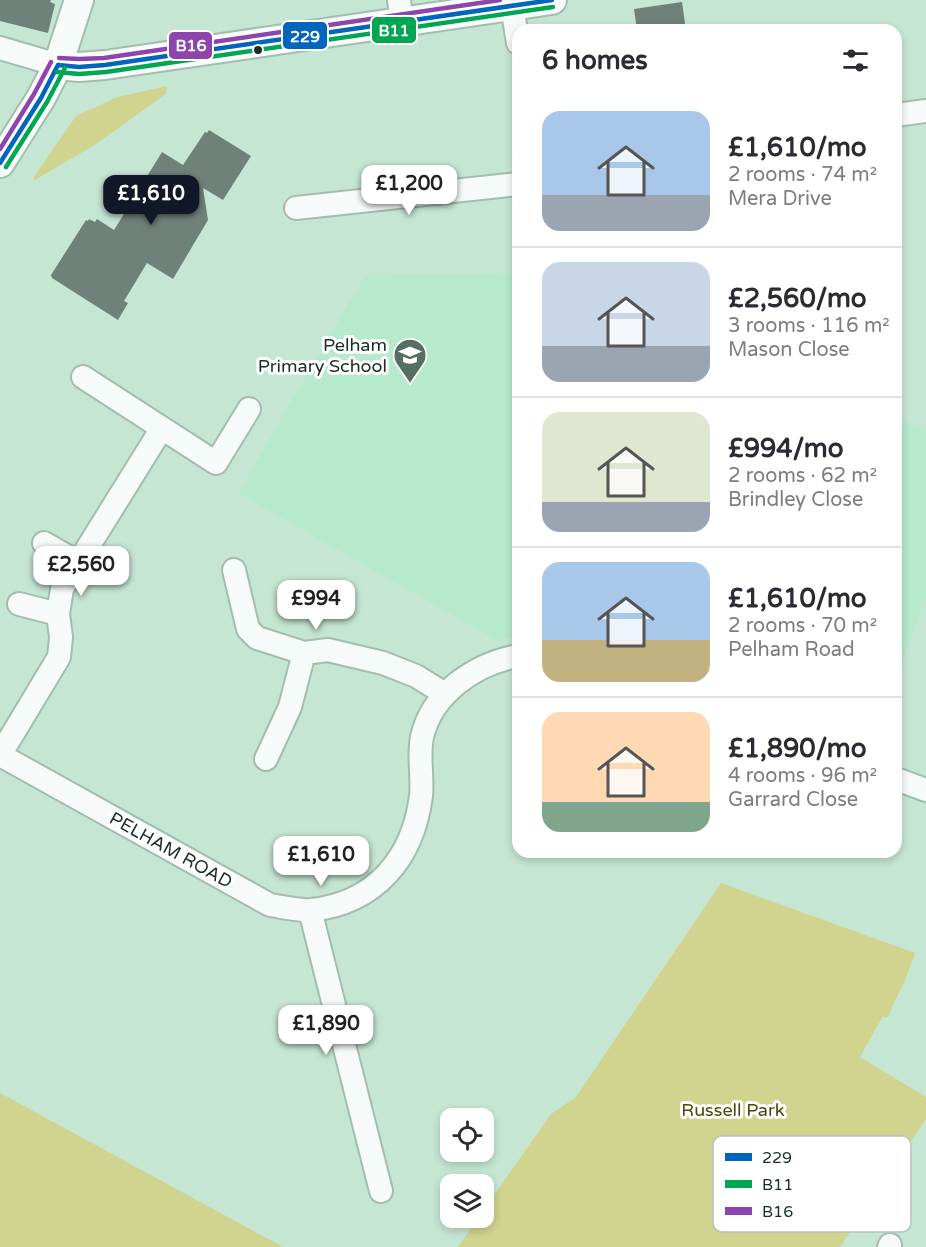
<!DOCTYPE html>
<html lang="en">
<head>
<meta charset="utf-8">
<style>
  body { margin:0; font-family:"Varela Round",sans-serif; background:#f7f7f7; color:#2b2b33; height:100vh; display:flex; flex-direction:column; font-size:22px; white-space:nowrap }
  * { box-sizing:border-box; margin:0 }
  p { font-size:20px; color:#7c7c81 }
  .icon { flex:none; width:33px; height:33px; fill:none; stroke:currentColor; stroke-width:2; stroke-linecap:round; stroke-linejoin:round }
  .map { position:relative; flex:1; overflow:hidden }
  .drawer { position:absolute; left:512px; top:24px; width:390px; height:834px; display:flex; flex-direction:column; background:#fff; border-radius:18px; box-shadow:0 3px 9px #0003 }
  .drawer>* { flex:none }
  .controls { position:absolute; left:440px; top:1108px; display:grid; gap:12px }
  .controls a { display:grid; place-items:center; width:54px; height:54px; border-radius:12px; background:#fff; box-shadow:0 3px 9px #0003; font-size:30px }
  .price { position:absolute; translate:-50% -51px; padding:0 14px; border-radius:12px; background:#fff; color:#222; font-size:20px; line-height:39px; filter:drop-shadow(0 2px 3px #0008) }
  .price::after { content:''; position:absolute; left:50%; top:36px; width:18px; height:14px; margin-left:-9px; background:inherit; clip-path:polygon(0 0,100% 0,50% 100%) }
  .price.on { background:#111827; color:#fff }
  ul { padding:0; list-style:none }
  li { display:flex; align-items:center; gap:18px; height:150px; padding:0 30px }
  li+li { border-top:2px solid #e1e1e2 }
  li span { display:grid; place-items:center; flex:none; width:168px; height:120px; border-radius:18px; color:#555 }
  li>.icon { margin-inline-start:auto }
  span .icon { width:72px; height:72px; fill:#fffc; stroke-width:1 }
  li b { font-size:26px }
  h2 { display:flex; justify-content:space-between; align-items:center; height:72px; padding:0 30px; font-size:26px }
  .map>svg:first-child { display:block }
  .built { fill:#b7eacd }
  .green { fill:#d0d48e }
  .building { fill:#6f8279 }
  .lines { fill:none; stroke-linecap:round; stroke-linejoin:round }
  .minor-casing { stroke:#a3bdaf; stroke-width:26 }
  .major-casing { stroke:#a3bdaf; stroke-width:32 }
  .minor { stroke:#f6fbf9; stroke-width:22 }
  .major { stroke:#f6fbf9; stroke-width:28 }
  .bus-1-casing { stroke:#fff; stroke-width:9 }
  .bus-2-casing { stroke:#fff; stroke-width:9 }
  .bus-3-casing { stroke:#fff; stroke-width:9 }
  .bus-1 { stroke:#0065bd; stroke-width:4.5 }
  .bus-2 { stroke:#00a651; stroke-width:4.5 }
  .bus-3 { stroke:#8e44ad; stroke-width:4.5 }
  .bus-dot { fill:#182f23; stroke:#fff; stroke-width:2 }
  .labels { text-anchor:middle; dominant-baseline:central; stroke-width:6; stroke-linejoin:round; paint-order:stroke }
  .poi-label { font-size:18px; fill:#182f23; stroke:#fff; text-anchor:end }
  .street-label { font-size:18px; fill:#182f23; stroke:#fff }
  .park-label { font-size:18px; fill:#50460a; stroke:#fff }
  .key { fill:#fff; stroke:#bac1bd; stroke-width:1.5 }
  .key-label { font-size:16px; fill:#182f23 }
  .line-badge { stroke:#fff; stroke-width:2 }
  .badge-label { font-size:16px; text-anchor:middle; font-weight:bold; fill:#fff }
</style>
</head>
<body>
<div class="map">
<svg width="926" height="1247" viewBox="0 0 926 1247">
  <rect width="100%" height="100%" fill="#c6e6d4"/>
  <path class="built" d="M517,273V637L496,640L238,493L365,275Z
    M896,418L926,428V597L896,679Z"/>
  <path class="green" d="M167,86L166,94L96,144L35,180L33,178L76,116L117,97Z
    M721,883L915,953L906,978L887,1018L883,1016L860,1057L926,1097V1119L840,1247H458L478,1218H483V1211L551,1114L576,1097Z
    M0,1093L283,1247H0Z"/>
  <path class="building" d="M0,0H51L50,2L55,4L48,33L0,21Z
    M682,2L686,30H637L634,9Z
    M209,130L251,156L223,200L203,188L208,220L173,279L147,263L124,301L128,303L118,320L52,278L51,275L86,220L88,221L89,219L95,222L97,219L114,230L162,152L183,165L205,132L207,133Z"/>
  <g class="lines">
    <g class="minor-casing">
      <path id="minor" d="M399,0L402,22
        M512,6L518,43
        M0,48L58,65
        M896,115L926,111
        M296,208L518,184
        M83,377L216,463L249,409
        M44,543L77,562
        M234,570L248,629L257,638L304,653
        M19,604L58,614
        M0,755L270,905C283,907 298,911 311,910C376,903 413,858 421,796C423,776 418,757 422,737C432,693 475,664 518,656
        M0,755L59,657L61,637L58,614L62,589L162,428
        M266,759L290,707L304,653L328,650L383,663L416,676L445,694
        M896,779L926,790
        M310,910L381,1191
        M889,1247L890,1245"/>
    </g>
    <g class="major-casing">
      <path id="major" d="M58,65L79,67L105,65L552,0
        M0,163L41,98L58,65L79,0"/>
    </g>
    <use href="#minor" class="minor"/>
    <use href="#major" class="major"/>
    <g class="bus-1-casing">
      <path id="bus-1" d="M58,65L79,67L105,65L552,0
        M0,163L41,98L58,65"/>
    </g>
    <g class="bus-2-casing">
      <path id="bus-2" d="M57,72L79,74L106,72L553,7
        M6,167L47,102L65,68"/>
    </g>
    <g class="bus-3-casing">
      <path id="bus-3" d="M59,58L79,59L104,58L500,0
        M0,149L34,94L51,62"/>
    </g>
    <use href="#bus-1" class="bus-1"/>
    <use href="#bus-2" class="bus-2"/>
    <use href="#bus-3" class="bus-3"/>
  </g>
  <defs>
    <g id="school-pin" transform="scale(1.725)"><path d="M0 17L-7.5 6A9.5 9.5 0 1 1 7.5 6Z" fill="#556f61" stroke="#fff"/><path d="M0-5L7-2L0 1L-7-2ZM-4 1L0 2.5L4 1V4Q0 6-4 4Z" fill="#fff"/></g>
  </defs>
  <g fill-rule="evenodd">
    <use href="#school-pin" x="410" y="355"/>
  </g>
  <circle class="bus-dot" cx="258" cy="50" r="5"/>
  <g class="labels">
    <g class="poi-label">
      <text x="387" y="345">Pelham<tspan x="387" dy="21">Primary School</tspan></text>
    </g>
    <g class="street-label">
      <text transform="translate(171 850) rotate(29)">PELHAM ROAD</text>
    </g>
    <g class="park-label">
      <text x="733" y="1110">Russell Park</text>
    </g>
  </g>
  <rect x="713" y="1136" width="198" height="96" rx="9" class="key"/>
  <rect x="725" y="1153" width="27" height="8" fill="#0065bd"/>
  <rect x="725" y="1180" width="27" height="8" fill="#00a651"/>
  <rect x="725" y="1207" width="27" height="8" fill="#8e44ad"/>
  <g class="key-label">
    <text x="762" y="1163">229</text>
    <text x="762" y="1190">B11</text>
    <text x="762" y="1217">B16</text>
  </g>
  <g class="line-badge">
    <rect x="371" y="16" width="46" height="28" rx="6" fill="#00a651"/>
    <rect x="282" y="21" width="46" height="29" rx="6" fill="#0065bd"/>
    <rect x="168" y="31" width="45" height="29" rx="6" fill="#8e44ad"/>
  </g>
  <g class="badge-label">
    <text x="394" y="36">B11</text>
    <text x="305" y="42">229</text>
    <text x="191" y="51">B16</text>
  </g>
</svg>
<div class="controls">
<a><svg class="icon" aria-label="locate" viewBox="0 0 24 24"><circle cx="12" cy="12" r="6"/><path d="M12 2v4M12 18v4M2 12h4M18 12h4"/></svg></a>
<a><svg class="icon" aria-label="layers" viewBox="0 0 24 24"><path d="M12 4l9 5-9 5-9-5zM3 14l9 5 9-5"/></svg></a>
</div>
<b class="price" style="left:409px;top:216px">£1,200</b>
<b class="price on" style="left:151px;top:226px">£1,610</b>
<b class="price" style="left:81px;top:597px">£2,560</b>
<b class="price" style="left:316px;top:631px">£994</b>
<b class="price" style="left:321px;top:887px">£1,610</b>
<b class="price" style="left:326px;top:1056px">£1,890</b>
<section class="drawer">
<h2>6 homes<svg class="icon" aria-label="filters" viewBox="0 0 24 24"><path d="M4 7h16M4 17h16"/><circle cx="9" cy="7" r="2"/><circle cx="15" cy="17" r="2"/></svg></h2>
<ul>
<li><span style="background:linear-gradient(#a9c7e8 70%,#9aa5b1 0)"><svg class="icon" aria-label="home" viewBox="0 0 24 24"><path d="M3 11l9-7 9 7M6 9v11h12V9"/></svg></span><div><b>£1,610/mo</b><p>2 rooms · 74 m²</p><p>Mera Drive</p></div></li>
<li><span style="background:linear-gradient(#c9d6e8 70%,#9aa5b1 0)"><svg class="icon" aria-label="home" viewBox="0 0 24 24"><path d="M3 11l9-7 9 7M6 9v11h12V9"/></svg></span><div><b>£2,560/mo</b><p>3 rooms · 116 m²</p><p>Mason Close</p></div></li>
<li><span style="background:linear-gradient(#dfe7d0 75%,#9aa5b1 0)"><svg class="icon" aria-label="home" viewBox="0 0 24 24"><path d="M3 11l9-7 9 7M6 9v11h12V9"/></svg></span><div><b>£994/mo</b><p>2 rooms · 62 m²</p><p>Brindley Close</p></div></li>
<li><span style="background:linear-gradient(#a9c7e8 65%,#c2b280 0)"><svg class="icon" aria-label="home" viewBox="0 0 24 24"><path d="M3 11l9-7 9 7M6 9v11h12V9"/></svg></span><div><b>£1,610/mo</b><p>2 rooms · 70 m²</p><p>Pelham Road</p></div></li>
<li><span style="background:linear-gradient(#ffd9b3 75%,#7fa58c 0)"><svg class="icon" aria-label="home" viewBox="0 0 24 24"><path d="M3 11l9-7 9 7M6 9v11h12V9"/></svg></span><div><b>£1,890/mo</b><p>4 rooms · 96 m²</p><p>Garrard Close</p></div></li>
</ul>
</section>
</div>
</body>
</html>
